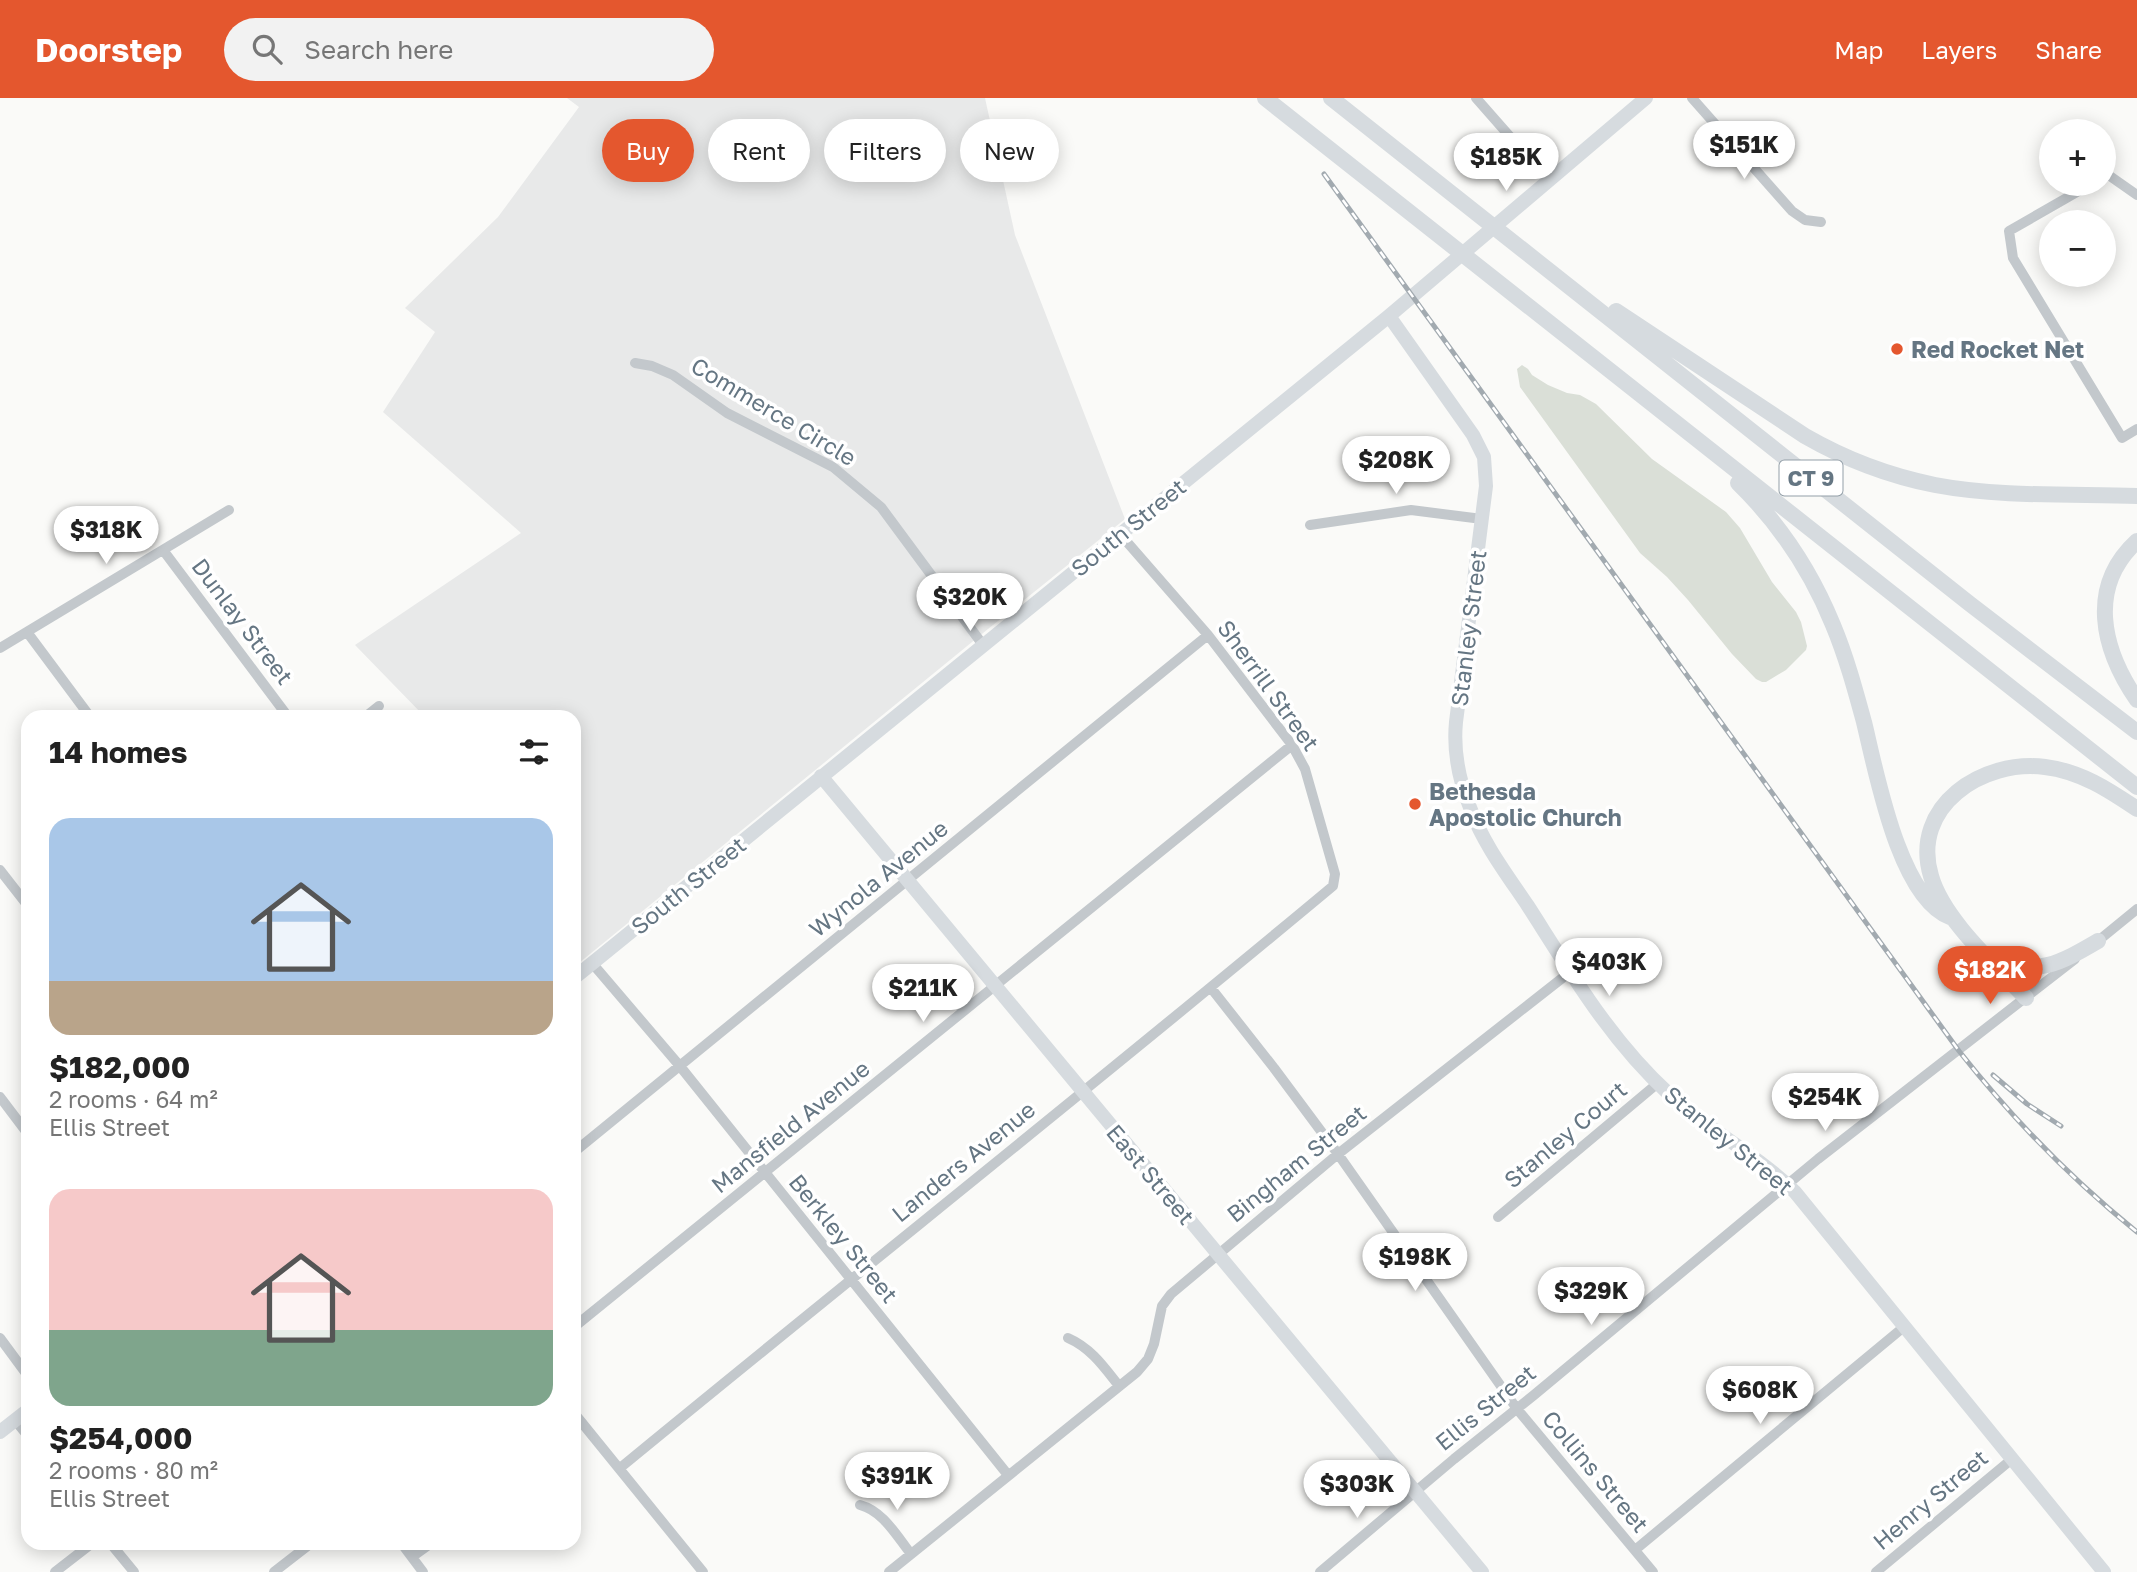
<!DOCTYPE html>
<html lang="en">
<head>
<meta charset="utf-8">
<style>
  body { margin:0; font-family:"Golos Text",sans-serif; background:#f2f2f2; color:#222; height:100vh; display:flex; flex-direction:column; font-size:26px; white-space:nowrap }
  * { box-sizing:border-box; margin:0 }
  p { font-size:23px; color:#767676 }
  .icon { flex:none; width:38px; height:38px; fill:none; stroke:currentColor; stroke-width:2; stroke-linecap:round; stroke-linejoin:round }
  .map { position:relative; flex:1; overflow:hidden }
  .details { position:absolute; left:21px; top:612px; width:560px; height:840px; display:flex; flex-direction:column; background:#fff; border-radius:21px; box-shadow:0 4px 18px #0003 }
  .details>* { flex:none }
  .guide { position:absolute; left:602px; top:21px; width:665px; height:63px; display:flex; gap:14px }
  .fabs { position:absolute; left:2039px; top:21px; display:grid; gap:14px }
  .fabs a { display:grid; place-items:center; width:77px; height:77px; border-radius:50%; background:#fff; box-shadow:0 4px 18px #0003; font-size:35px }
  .price { position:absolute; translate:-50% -60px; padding:0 16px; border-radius:24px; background:#fff; color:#222; font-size:23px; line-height:46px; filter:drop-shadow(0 2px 4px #0008) }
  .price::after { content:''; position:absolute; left:50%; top:42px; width:21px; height:16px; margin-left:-10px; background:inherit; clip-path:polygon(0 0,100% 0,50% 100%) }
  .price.active { background:#e4572e; color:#fff }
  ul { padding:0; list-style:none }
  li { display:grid; align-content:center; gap:14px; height:371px; padding:0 28px }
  li span { display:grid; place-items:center; height:217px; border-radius:21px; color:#555 }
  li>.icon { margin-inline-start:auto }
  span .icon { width:126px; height:126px; fill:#fffc; stroke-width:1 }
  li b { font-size:30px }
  h2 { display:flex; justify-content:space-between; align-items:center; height:84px; padding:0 28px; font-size:30px }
  .chip { padding:0 24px; border-radius:32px; background:#fff; box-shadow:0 4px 18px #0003; font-size:24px; line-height:63px }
  .chip.active { background:#e4572e; color:#fff }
  header { display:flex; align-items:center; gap:42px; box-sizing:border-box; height:98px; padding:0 35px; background:#e4572e; color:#fff }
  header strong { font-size:33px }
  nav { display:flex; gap:38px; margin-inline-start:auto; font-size:24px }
  .search { width:490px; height:63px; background:#f2f2f2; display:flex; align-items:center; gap:18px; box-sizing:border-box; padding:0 24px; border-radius:38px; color:#767676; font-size:26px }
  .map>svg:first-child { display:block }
  .built { fill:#e8e9e9 }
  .green { fill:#dadfd7 }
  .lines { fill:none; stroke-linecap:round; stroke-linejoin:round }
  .minor { stroke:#c3c8cc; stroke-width:10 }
  .major { stroke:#d6dbdf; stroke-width:14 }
  .highway { stroke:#d6dbdf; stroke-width:16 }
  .rail-casing { stroke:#a2aab0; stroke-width:5 }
  .rail { stroke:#fff; stroke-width:2.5; stroke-dasharray:8; stroke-linecap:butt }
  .poi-dot { fill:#e4572e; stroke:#fff; stroke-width:2.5 }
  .labels { text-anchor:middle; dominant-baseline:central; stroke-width:7; stroke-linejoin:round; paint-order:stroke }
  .shield { fill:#fff; stroke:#939fa8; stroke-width:2 }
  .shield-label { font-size:21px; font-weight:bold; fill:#657683 }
  .poi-label { font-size:23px; font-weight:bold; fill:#657683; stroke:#fff; text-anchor:start }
  .street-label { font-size:23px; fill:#657683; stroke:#fff }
</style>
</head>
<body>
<header>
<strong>Doorstep</strong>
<div class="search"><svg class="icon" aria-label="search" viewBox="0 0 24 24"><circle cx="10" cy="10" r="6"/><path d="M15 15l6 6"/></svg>Search here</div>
<nav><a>Map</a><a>Layers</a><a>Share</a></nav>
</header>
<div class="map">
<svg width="2137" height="1474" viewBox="0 0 2137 1474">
  <rect width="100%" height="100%" fill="#fafaf8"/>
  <path class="built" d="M567,0H985L1015,137L1125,421L988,531L574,869V620L425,619L355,547L521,435L383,314L435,234L405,210L498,119L579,9Z"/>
  <path class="green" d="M1522,267L1528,271L1532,277L1548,287L1567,295L1580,297L1596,306L1652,361L1726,414L1740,430L1772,484L1796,514L1801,524L1807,548L1806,552L1786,572L1766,584H1762L1756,581L1732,556L1688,502L1667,479L1640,455L1520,289L1517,271Z"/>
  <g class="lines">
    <path class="minor" d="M1476,0L1548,82
      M1692,0L1792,113L1805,122L1821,124
      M2104,78L2107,76L2137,97
      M2091,86L2009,133L2013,160L2122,340L2137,331
      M635,265L652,268L673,277L727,315L833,369L881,409L983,547
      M1310,427L1411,412L1482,421
      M163,452L289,620
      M27,534L91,620
      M0,550L229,412
      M364,620L379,608
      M0,772L28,808
      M2093,847L2137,811
      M592,865L679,967L1008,1377
      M1211,890L1274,970L1338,1056L1517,1311L1653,1474
      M0,999L28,1036
      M574,1054L1208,537
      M1498,1119L1658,985
      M574,1229L1292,647
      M0,1240L28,1278
      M1068,1240C1091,1250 1104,1269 1119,1288
      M574,1315L703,1474
      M15,1322L28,1338
      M620,1370C857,1175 1097,985 1333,788L1335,776L1305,671L1292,647L1208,537L1120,436
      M860,1407C883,1413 896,1437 911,1456
      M111,1446L134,1474
      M402,1446L423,1474
      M1635,1452L1905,1228
      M412,1459L430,1446
      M55,1474L91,1446
      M274,1474L310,1446
      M889,1474L1137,1274L1148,1261L1154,1246L1162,1208L1171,1196L1338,1056L1570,874
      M1320,1474L1454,1361L1534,1297L1818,1061L2075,861
      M1876,1474L2012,1361"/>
    <path class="major" d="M1389,218L1473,337L1484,359L1486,388L1456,624C1453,655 1459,683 1471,712C1484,747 1508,778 1528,808C1571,875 1610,942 1669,996C1708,1032 1759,1058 1795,1094L2104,1474
      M821,678L1482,1474
      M574,880L1389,218L1646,0
      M0,1334L28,1312"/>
    <path class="highway" d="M1265,0L2137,689
      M1331,0L1970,506L2137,634
      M1616,213L1805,338C1845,361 1890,378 1935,387C1998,399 2072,396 2137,398
      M1738,385C1780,426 1811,473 1833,527C1846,558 1855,591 1864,624C1876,673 1899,800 1950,819
      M2137,443C2087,489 2102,551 2137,602
      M1993,861C2035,880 2062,864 2098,843
      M2026,900C1995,867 1943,821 1931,778C1910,708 1983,661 2045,669C2080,673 2109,692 2137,711"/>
    <g class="rail-casing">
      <path id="rail" d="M1324,76L1959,953C2012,1020 2071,1081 2137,1134
        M1993,977L2027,1006L2061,1028"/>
    </g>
    <use href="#rail" class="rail"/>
  </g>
  <g class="poi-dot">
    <circle cx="1897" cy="251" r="7"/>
    <circle cx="1415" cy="706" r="7"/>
  </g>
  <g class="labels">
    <rect class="shield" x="1779.5" y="362.5" width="63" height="35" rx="5"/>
    <g class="shield-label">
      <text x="1811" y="380">CT 9</text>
    </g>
    <g class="poi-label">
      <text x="1911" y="251">Red Rocket Net</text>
      <text x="1429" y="693">Bethesda<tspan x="1429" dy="26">Apostolic Church</tspan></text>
    </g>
    <g class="street-label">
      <text transform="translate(774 313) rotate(31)">Commerce Circle</text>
      <text transform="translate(1128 429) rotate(-39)">South Street</text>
      <text transform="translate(243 523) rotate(53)">Dunlay Street</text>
      <text transform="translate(1468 530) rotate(-83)">Stanley Street</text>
      <text transform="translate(1269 587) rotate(54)">Sherrill Street</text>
      <text transform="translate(878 780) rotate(-39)">Wynola Avenue</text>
      <text transform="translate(688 787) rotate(-39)">South Street</text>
      <text transform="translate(790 1028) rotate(-39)">Mansfield Avenue</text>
      <text transform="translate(1565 1036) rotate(-40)">Stanley Court</text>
      <text transform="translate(1729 1042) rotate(39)">Stanley Street</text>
      <text transform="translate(963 1063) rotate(-39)">Landers Avenue</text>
      <text transform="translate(1296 1065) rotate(-39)">Bingham Street</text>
      <text transform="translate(1151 1076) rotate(50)">East Street</text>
      <text transform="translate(844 1140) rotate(51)">Berkley Street</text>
      <text transform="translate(1485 1309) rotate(-39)">Ellis Street</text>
      <text transform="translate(1596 1373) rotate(50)">Collins Street</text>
      <text transform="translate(1930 1401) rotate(-40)">Henry Street</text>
    </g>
  </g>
</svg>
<div class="fabs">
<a>+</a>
<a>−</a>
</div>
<b class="price" style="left:1744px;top:83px">$151K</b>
<b class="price" style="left:1506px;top:95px">$185K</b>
<b class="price" style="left:1396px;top:398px">$208K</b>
<b class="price" style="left:106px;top:468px">$318K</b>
<b class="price" style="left:970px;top:535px">$320K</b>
<b class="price" style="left:1609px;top:900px">$403K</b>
<b class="price active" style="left:1990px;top:908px">$182K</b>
<b class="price" style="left:923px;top:926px">$211K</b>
<b class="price" style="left:1825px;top:1035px">$254K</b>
<b class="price" style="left:1415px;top:1195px">$198K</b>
<b class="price" style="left:1591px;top:1229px">$329K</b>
<b class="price" style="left:1760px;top:1328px">$608K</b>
<b class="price" style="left:897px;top:1414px">$391K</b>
<b class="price" style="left:1357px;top:1422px">$303K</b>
<div class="guide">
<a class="chip active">Buy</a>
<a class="chip">Rent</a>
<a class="chip">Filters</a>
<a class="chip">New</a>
</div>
<section class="details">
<h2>14 homes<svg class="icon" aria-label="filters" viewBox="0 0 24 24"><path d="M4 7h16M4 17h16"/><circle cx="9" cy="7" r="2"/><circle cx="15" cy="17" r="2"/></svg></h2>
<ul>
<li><span style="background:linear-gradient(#a9c7e8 75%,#b9a48a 0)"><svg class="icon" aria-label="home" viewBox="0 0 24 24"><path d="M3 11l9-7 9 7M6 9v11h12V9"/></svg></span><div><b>$182,000</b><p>2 rooms · 64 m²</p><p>Ellis Street</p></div></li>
<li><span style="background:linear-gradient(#f6c9c9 65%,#7fa58c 0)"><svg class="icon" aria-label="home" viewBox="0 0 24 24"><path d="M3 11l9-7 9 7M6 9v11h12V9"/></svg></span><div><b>$254,000</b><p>2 rooms · 80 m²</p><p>Ellis Street</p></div></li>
</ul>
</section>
</div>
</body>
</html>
